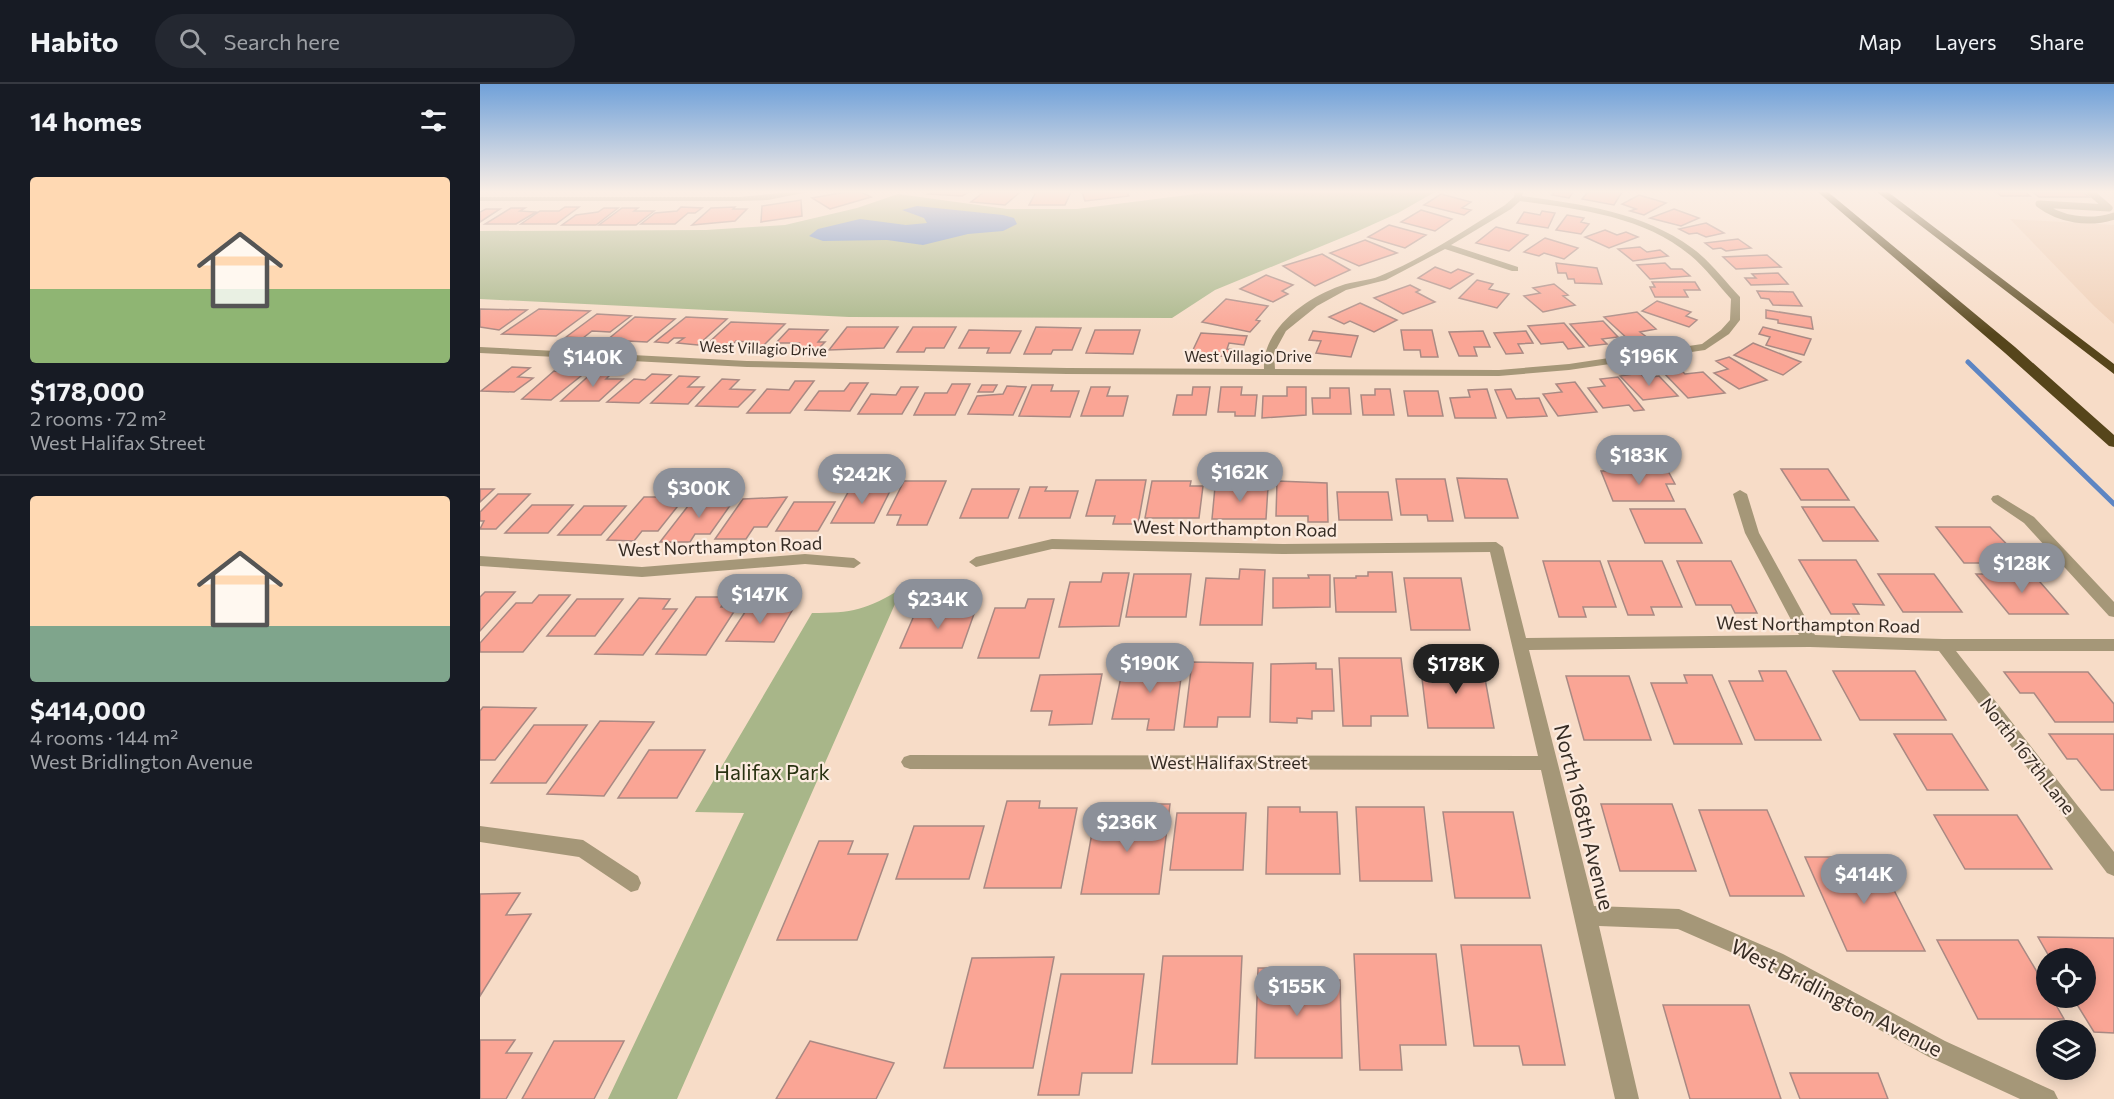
<!DOCTYPE html>
<html lang="en">
<head>
<meta charset="utf-8">
<style>
  body { margin:0; font-family:Commissioner,sans-serif; background:#242831; color:#f1f3f6; height:100vh; display:flex; flex-direction:column; font-size:22px; white-space:nowrap }
  * { box-sizing:border-box; margin:0 }
  p { font-size:20px; color:#9ea1a6 }
  .icon { flex:none; width:33px; height:33px; fill:none; stroke:currentColor; stroke-width:2; stroke-linecap:round; stroke-linejoin:round }
  .map { position:relative; flex:1; overflow:hidden }
  .drawer { display:flex; flex-direction:column; background:#171b24; width:480px }
  .drawer>* { flex:none }
  .tools { position:absolute; left:1556px; top:864px; display:grid; gap:12px }
  .tools a { display:grid; place-items:center; width:60px; height:60px; border-radius:50%; background:#171b24; box-shadow:0 3px 15px #0003; font-size:30px }
  .price { position:absolute; translate:-50% -51px; padding:0 14px; border-radius:21px; background:#8c9099; color:#fff; font-size:20px; line-height:39px; filter:drop-shadow(0 2px 3px #0008) }
  .price::after { content:''; position:absolute; left:50%; top:36px; width:18px; height:14px; margin-left:-9px; background:inherit; clip-path:polygon(0 0,100% 0,50% 100%) }
  .price.selected { background:#222; color:#fff }
  ul { padding:0; list-style:none }
  li { display:grid; align-content:center; gap:12px; height:318px; padding:0 30px }
  li+li { border-top:2px solid #363941 }
  li span { display:grid; place-items:center; height:186px; border-radius:6px; color:#555 }
  li>.icon { margin-inline-start:auto }
  span .icon { width:108px; height:108px; fill:#fffc; stroke-width:1 }
  li b { font-size:26px }
  h2 { display:flex; justify-content:space-between; align-items:center; height:72px; padding:0 30px; font-size:26px }
  header { display:flex; align-items:center; gap:36px; box-sizing:border-box; height:84px; padding:0 30px; background:#171b24; border-bottom:2px solid #363941 }
  header strong { font-size:28px }
  nav { display:flex; gap:33px; margin-inline-start:auto; font-size:21px }
  .search { width:420px; height:54px; background:#242831; display:flex; align-items:center; gap:15px; box-sizing:border-box; padding:0 21px; border-radius:33px; color:#9ea1a6; font-size:22px }
  main { display:flex; flex:1; min-height:0 }
  .map>svg:first-child { display:block }
  .built { fill:#f0d0b7 }
  .green { fill:#a8b689 }
  .water { fill:#5d85c3 }
  .lines { fill:none; stroke-linecap:round; stroke-linejoin:round }
  .stream { stroke:#5d85c3; stroke-width:5 }
  .building { fill:#faa595; stroke:#a98983; stroke-width:1.5 }
  .service { stroke:#a59778; stroke-width:7 }
  .minor { fill:#a59778; fill-rule:evenodd }
  .motorway { fill:#56451b; fill-rule:evenodd }
  .labels { text-anchor:middle; dominant-baseline:central; stroke-width:4.5; stroke-linejoin:round; paint-order:stroke }
  .far-street-label { font-size:15px; fill:#362c24; stroke:#fcebdf }
  .street-label { font-size:18px; fill:#362c24; stroke:#fcebdf }
  .near-park-label { font-size:21px; fill:#293211; stroke:#fcebdf }
  .near-street-label { font-size:21px; fill:#362c24; stroke:#fcebdf }
</style>
</head>
<body>
<header>
<strong>Habito</strong>
<div class="search"><svg class="icon" aria-label="search" viewBox="0 0 24 24"><circle cx="10" cy="10" r="6"/><path d="M15 15l6 6"/></svg>Search here</div>
<nav><a>Map</a><a>Layers</a><a>Share</a></nav>
</header>
<main>
<section class="drawer">
<h2>14 homes<svg class="icon" aria-label="filters" viewBox="0 0 24 24"><path d="M4 7h16M4 17h16"/><circle cx="9" cy="7" r="2"/><circle cx="15" cy="17" r="2"/></svg></h2>
<ul>
<li><span style="background:linear-gradient(#ffd9b3 60%,#8fb573 0)"><svg class="icon" aria-label="home" viewBox="0 0 24 24"><path d="M3 11l9-7 9 7M6 9v11h12V9"/></svg></span><div><b>$178,000</b><p>2 rooms · 72 m²</p><p>West Halifax Street</p></div></li>
<li><span style="background:linear-gradient(#ffd9b3 70%,#7fa58c 0)"><svg class="icon" aria-label="home" viewBox="0 0 24 24"><path d="M3 11l9-7 9 7M6 9v11h12V9"/></svg></span><div><b>$414,000</b><p>4 rooms · 144 m²</p><p>West Bridlington Avenue</p></div></li>
</ul>
</section>
<div class="map">
<svg width="1634" height="1015" viewBox="0 0 1634 1015">
  <rect width="100%" height="100%" fill="#f7dcc7"/>
  <path class="built" d="M1530,135L1634,141V240L1614,222Z"/>
  <path class="green" d="M731,108H955L918,129L876,148L735,206L692,234L369,233L0,215V147L226,146L305,141L377,124L418,110L527,125H597Z
    M422,504L197,1015H128L264,729L215,728L332,529C372,529 387,526 422,504Z"/>
  <path class="water" d="M437,122L523,131L534,134L537,140L523,147L488,150L443,161L407,156L343,157L329,152L338,145L380,135L426,141L447,139L444,134L422,126Z"/>
  <g class="lines">
    <path class="stream" d="M1488,278L1634,420"/>
  </g>
  <path class="building" d="M366,108H381L391,113L350,125L332,114Z
    M452,108H489L482,112L448,110Z
    M504,108H540L525,121L491,118Z
    M556,108H591L585,121H549Z
    M602,108H647L649,112L605,117Z
    M1074,108H1093L1089,114L1072,111Z
    M1108,108H1142L1134,121L1102,115Z
    M1517,108H1545L1550,112H1521Z
    M1553,108H1603L1609,113H1559Z
    M961,110L991,118L982,124L991,126L984,131L944,121Z
    M1159,111L1186,119L1164,131L1150,127L1156,125L1142,120Z
    M321,116L322,132L281,138L282,122Z
    M85,123H99L76,140H41L60,127H79Z
    M201,123L222,124L215,129H208L195,140H161L175,129L197,127Z
    M255,123L253,125H267L255,137L212,141L231,124Z
    M31,124H45L40,127L56,128L36,140H5Z
    M124,124H138L116,141H82L96,131L118,128Z
    M142,124H158L154,127H174L156,141H119Z
    M6,125H20L0,138V128Z
    M1194,125L1219,134L1201,142L1170,134Z
    M941,126L972,135L955,147L921,138Z
    M1062,127L1075,129L1068,144L1037,139L1044,128L1060,131Z
    M1087,131L1104,134L1101,138L1109,140L1101,150L1076,146Z
    M1226,139L1244,149L1226,153L1217,149L1209,150L1199,145Z
    M909,141L946,151L925,164L888,153Z
    M1016,143L1048,151L1029,167L996,159Z
    M1125,146L1137,151L1146,148L1158,153L1129,164L1105,153Z
    M1065,154L1098,164L1084,175L1064,169L1059,172L1044,168Z
    M1258,155L1271,164L1246,167L1241,164L1233,165L1225,159Z
    M885,156L917,169L879,182L850,169Z
    M1160,163L1167,168L1180,166L1188,172L1153,177L1138,165Z
    M842,170L870,186L835,202L803,182Z
    M1287,171L1301,183L1256,185L1243,173Z
    M1076,179L1117,184L1122,200L1095,199L1094,195H1088L1086,189H1078Z
    M1185,179L1191,185H1202L1210,192L1170,195L1157,181Z
    M955,183L971,189L978,185L993,190L970,205L938,194Z
    M1298,189L1308,200L1271,201L1265,194H1276L1272,190Z
    M786,191L813,201L802,207L808,210L793,218L760,205Z
    M997,196L1013,200L1009,205L1029,210L1017,224L979,214Z
    M1172,198H1215L1220,206H1204L1208,213H1175L1170,203H1175Z
    M1074,200L1088,211L1083,212L1095,221L1063,228L1044,212L1060,209L1053,204Z
    M930,201L940,206L936,208L955,218L923,230L894,214Z
    M1277,207L1313,208L1322,222L1293,221L1289,215L1281,214Z
    M746,215L788,222L776,236L780,237L770,248L722,238Z
    M1177,217L1211,228L1206,232L1217,236L1209,243L1162,227Z
    M880,219L917,236L894,248L870,237L864,240L849,233Z
    M0,225L47,226L19,246L0,243Z
    M59,225L110,227L76,252L22,250Z
    M1286,226L1331,233L1333,245L1298,239V236L1286,234Z
    M1157,228L1176,245L1160,248L1168,254L1150,257L1124,233Z
    M117,230L151,232L130,248L112,247L103,254L86,253Z
    M155,233L195,235L167,258L127,256Z
    M206,233L247,235L218,261L197,259L204,254H194L188,259L175,258Z
    M1123,237L1138,253L1122,255L1127,260L1109,262L1090,240Z
    M251,238L305,240L282,263H263L268,258L256,257L251,262L226,261Z
    M1084,239L1104,263L1088,265L1083,258L1061,260L1048,242Z
    M367,243H418L404,264L349,266Z
    M433,243H476L464,264H446L444,268H417Z
    M556,243L601,244L592,266H573L571,270H544Z
    M1283,243L1331,255L1324,271L1286,261L1290,253L1279,250Z
    M309,245L348,246L338,258H345L337,266H313L319,259H296Z
    M489,246L541,247L530,269H507L509,264H479Z
    M615,246H660L653,270L606,269Z
    M921,246H952L958,273H941L940,266H924Z
    M833,247L878,252L871,273L836,269L841,257L829,256Z
    M1003,247L1010,263H994L997,272H979L969,248Z
    M1046,247L1053,259L1038,260L1043,269L1026,270L1014,249Z
    M721,249L767,252L764,261L749,259L747,265L756,266L753,273L711,270Z
    M1273,259L1321,278L1303,291L1254,271Z
    M1249,273L1287,296L1259,305L1234,289L1248,285L1236,277Z
    M32,283L50,284L38,293L53,294L34,308L1,307Z
    M1199,284L1205,290L1223,288L1245,309L1208,314L1181,286Z
    M74,287L106,288L71,316L42,315Z
    M114,287L133,288L126,295H143L119,317H81Z
    M1160,289L1165,294L1179,292L1198,312L1163,316L1140,292Z
    M172,290L191,291L159,319L127,318L154,295L165,296Z
    M199,292L219,293L208,303H224L208,320L171,319Z
    M1138,293L1164,326L1154,327L1149,321L1123,324L1108,304L1125,302L1120,295Z
    M242,295L259,296L250,305L275,306L258,323L216,322Z
    M315,297H334L310,329H267L287,305L309,306Z
    M1095,298L1117,328L1078,332L1063,310L1082,308L1076,300Z
    M370,299H388L370,327L325,326L339,307H364Z
    M472,300H490L475,331H434L445,309H467Z
    M502,301H517L513,308H498Z
    M552,301H573L571,307H599L590,333L539,332Z
    M527,302L546,303L533,331L488,330L497,312L523,310Z
    M421,303H438L422,330H378L391,310L416,311Z
    M611,303H630L627,312H648L643,332H601Z
    M713,303H730L726,331H693L697,311H712Z
    M741,303H762L761,311H777L775,332H755V328H738Z
    M807,303H826V331L782,334L783,312H807Z
    M850,304H869L871,330H833L832,314H850Z
    M895,305H910L914,331H883L881,311H895Z
    M1007,305L1016,334H975L970,314L990,313L988,306Z
    M1031,305L1036,315L1059,314L1067,332L1027,334L1015,306Z
    M924,307H958L963,332H928Z
    M1301,385H1348L1369,416H1321Z
    M1121,387H1188L1195,400H1186L1194,417H1133Z
    M977,394L1027,395L1038,434H985Z
    M916,395H965L973,437H948L947,431H921Z
    M616,396H666L658,440H633L635,432H606Z
    M424,397H466L447,441H417L421,431H407Z
    M672,397H711L710,402H723L719,434H665Z
    M797,397L847,399L848,438H828V432H796Z
    M371,403H412L394,439H351Z
    M550,403H567L565,407H598L590,434H539Z
    M735,403H788L786,435H732Z
    M0,405H14L0,418Z
    M492,405H539L528,434H480Z
    M857,408H908L912,436H859Z
    M18,410H50L16,445H0L4,437H0V428Z
    M164,413H205L178,447H162L154,457L127,456Z
    M215,413H256L230,450H215L210,458H180Z
    M307,413L287,443H274L266,455H235L263,415Z
    M314,418H355L338,447H296Z
    M52,421H93L68,449H25Z
    M104,422H146L121,451H78Z
    M1322,423H1374L1398,457H1343Z
    M1150,425H1205L1222,459H1165Z
    M1456,443H1510L1545,479H1484Z
    M1319,476H1376L1404,521L1373,520L1379,530H1351Z
    M1063,477H1120L1136,523H1103L1106,533H1079Z
    M1128,477H1182L1202,523H1171L1174,531H1148Z
    M1197,477H1251L1277,529H1255L1251,521H1216Z
    M760,485L785,486L782,541H720L726,494L759,495Z
    M888,488H912L916,528H856L854,494H876V492H888Z
    M623,489H649L639,542L579,543L590,498H621Z
    M654,490H711L706,533H646Z
    M1398,490H1454L1482,528H1423Z
    M1496,490H1553L1588,530H1529Z
    M828,491H850V523L793,524V494H829Z
    M924,494H981L990,546H931Z
    M5,508H35L0,547V513Z
    M59,511H90L43,568H0V559L36,519H52Z
    M216,513H247L241,523H257L226,571L176,570Z
    M159,514L190,515L183,525H197L163,571L115,570Z
    M97,515H143L115,552H67Z
    M548,515H574L559,574H498L515,524H545Z
    M267,525H313L294,558L246,557Z
    M436,527H495L482,564H420Z
    M859,574H921L928,632H891V642H863Z
    M712,578L773,579L770,633H738L737,643H704Z
    M940,578H1002L1014,644H948Z
    M644,579H703L694,646H667L669,635H632Z
    M836,579V585H852L854,627H832V635L817,634V639L790,638L791,580Z
    M1279,587H1306L1341,656H1275L1249,597H1283Z
    M1353,587H1435L1466,636H1380Z
    M1524,588H1608L1634,620V638H1575L1554,609H1540Z
    M622,590L612,640L569,641L572,627H551L560,591Z
    M1204,591H1232L1262,660H1194L1171,599H1207Z
    M1086,592H1149L1171,656H1104Z
    M3,623L56,624L15,676H0V627Z
    M120,637L174,638L124,712L67,710Z
    M54,641H107L66,699H11Z
    M1414,650H1472L1508,706H1447Z
    M1569,650H1634V706H1621L1597,675H1587Z
    M169,666H225L197,714H138Z
    M527,717H560L559,724H597L581,804H504Z
    M659,720H690L679,810H601L615,732H657Z
    M1121,720H1192L1216,787H1140Z
    M788,723H820V728H857L860,790H786Z
    M876,723H944L952,797H880Z
    M1219,726H1287L1324,812H1250Z
    M963,728H1033L1050,814H975Z
    M697,729H766L763,786H690Z
    M1454,731H1537L1572,785H1485Z
    M434,742H504L489,795H416Z
    M339,757H373L368,770H408L377,856H297Z
    M1325,773H1397L1445,867H1367Z
    M40,809L26,831L51,830L0,912V810Z
    M1558,853L1634,854V949L1614,948L1593,914H1605V874H1570Z
    M1457,856H1538L1566,903V914H1572L1584,935H1498Z
    M981,861H1061L1085,981H1043L1039,962H994Z
    M874,870H956L966,961H920L922,986H880Z
    M683,872H762L757,980H672Z
    M574,873L553,984H464L492,874Z
    M778,884H812V895L860,896L862,974H775Z
    M581,890H664L652,989H602L599,1011H558Z
    M1183,921H1269L1301,1015H1210Z
    M0,956H35L26,969H52L26,1015H0Z
    M74,957H144L114,1015H42Z
    M330,957L414,979L396,1015H296Z
    M1310,989H1398L1408,1015H1320Z"/>
  <g class="lines">
    <path class="service" d="M1610,108L1629,124L1559,120C1580,136 1609,140 1634,132"/>
    <path class="minor" d="M312,108H328L288,116L259,117H0V113H259Z
      M1035,108H1043L1042,112C1100,120 1163,128 1212,164C1230,177 1244,196 1260,213V236L1249,250L1225,266L1089,286L1019,292L587,290L267,283L0,269V263L267,277L587,284L784,285C782,245 826,214 860,202C873,197 888,197 900,192C944,174 985,146 1025,121L1034,113ZM1040,117C1098,125 1163,132 1210,171C1226,184 1238,201 1251,215L1250,236L1241,246L1222,260L1089,280L1019,286L795,285L794,269L806,247L837,222L866,206L906,196L965,165L1032,187H1038V183L971,161L1031,125Z
      M1260,406L1267,410L1279,449L1335,551L1463,555H1634V567H1476L1634,768V792L1627,789L1459,567L1330,563L1049,566L1114,822L1199,825L1206,828L1303,870L1465,957L1574,1007L1578,1015H1540L1449,973L1287,884L1198,845L1119,842L1159,1015H1135L1061,686L430,685L424,683L421,678L424,673L430,671L1058,672L1010,468L803,470L572,465L496,483L489,478L496,473L572,455L803,460L1016,458L1023,463L1046,554L1319,551L1265,449L1253,410Z
      M1518,411L1554,433L1634,518V533L1629,532L1544,439L1513,418L1511,415L1513,412Z
      M325,470L374,474L381,479L374,484L325,480L162,493L0,482V472L162,483Z
      M0,742L103,756L158,792L161,799L158,806L151,808L99,773L0,758Z"/>
    <path class="motorway" d="M1338,108H1348L1535,263L1634,351V363L1629,362L1525,269Z
      M1397,108H1408L1634,280V290Z"/>
  </g>
  <linearGradient id="sky" x2="0" y2="1"><stop stop-color="#70a1d9"/><stop offset="0.43" stop-color="#fbefe6"/><stop offset="1" stop-color="#fbefe6" stop-opacity="0"/></linearGradient>
  <rect width="1634" height="250" fill="url(#sky)"/>
  <g class="labels">
    <g class="far-street-label">
      <text transform="translate(283 264) rotate(2)">West Villagio Drive</text>
      <text x="768" y="272">West Villagio Drive</text>
    </g>
    <g class="street-label">
      <text transform="translate(755 444) rotate(1)">West Northampton Road</text>
      <text transform="translate(240 462) rotate(-2)">West Northampton Road</text>
      <text transform="translate(1338 540) rotate(1)">West Northampton Road</text>
      <text transform="translate(1548 672) rotate(52)">North 167th Lane</text>
      <text x="749" y="678">West Halifax Street</text>
    </g>
    <g class="near-park-label">
      <text x="292" y="687">Halifax Park</text>
    </g>
    <g class="near-street-label">
      <text transform="translate(1105 733) rotate(76)">North 168th Avenue</text>
      <text transform="translate(1357 913) rotate(27)">West Bridlington Avenue</text>
    </g>
  </g>
</svg>
<div class="tools">
<a><svg class="icon" aria-label="locate" viewBox="0 0 24 24"><circle cx="12" cy="12" r="6"/><path d="M12 2v4M12 18v4M2 12h4M18 12h4"/></svg></a>
<a><svg class="icon" aria-label="layers" viewBox="0 0 24 24"><path d="M12 4l9 5-9 5-9-5zM3 14l9 5 9-5"/></svg></a>
</div>
<b class="price" style="left:1169px;top:303px">$196K</b>
<b class="price" style="left:113px;top:304px">$140K</b>
<b class="price" style="left:1159px;top:402px">$183K</b>
<b class="price" style="left:760px;top:419px">$162K</b>
<b class="price" style="left:382px;top:421px">$242K</b>
<b class="price" style="left:219px;top:435px">$300K</b>
<b class="price" style="left:1542px;top:510px">$128K</b>
<b class="price" style="left:280px;top:541px">$147K</b>
<b class="price" style="left:458px;top:546px">$234K</b>
<b class="price" style="left:670px;top:610px">$190K</b>
<b class="price selected" style="left:976px;top:611px">$178K</b>
<b class="price" style="left:647px;top:769px">$236K</b>
<b class="price" style="left:1384px;top:821px">$414K</b>
<b class="price" style="left:817px;top:933px">$155K</b>
</div>
</main>
</body>
</html>
